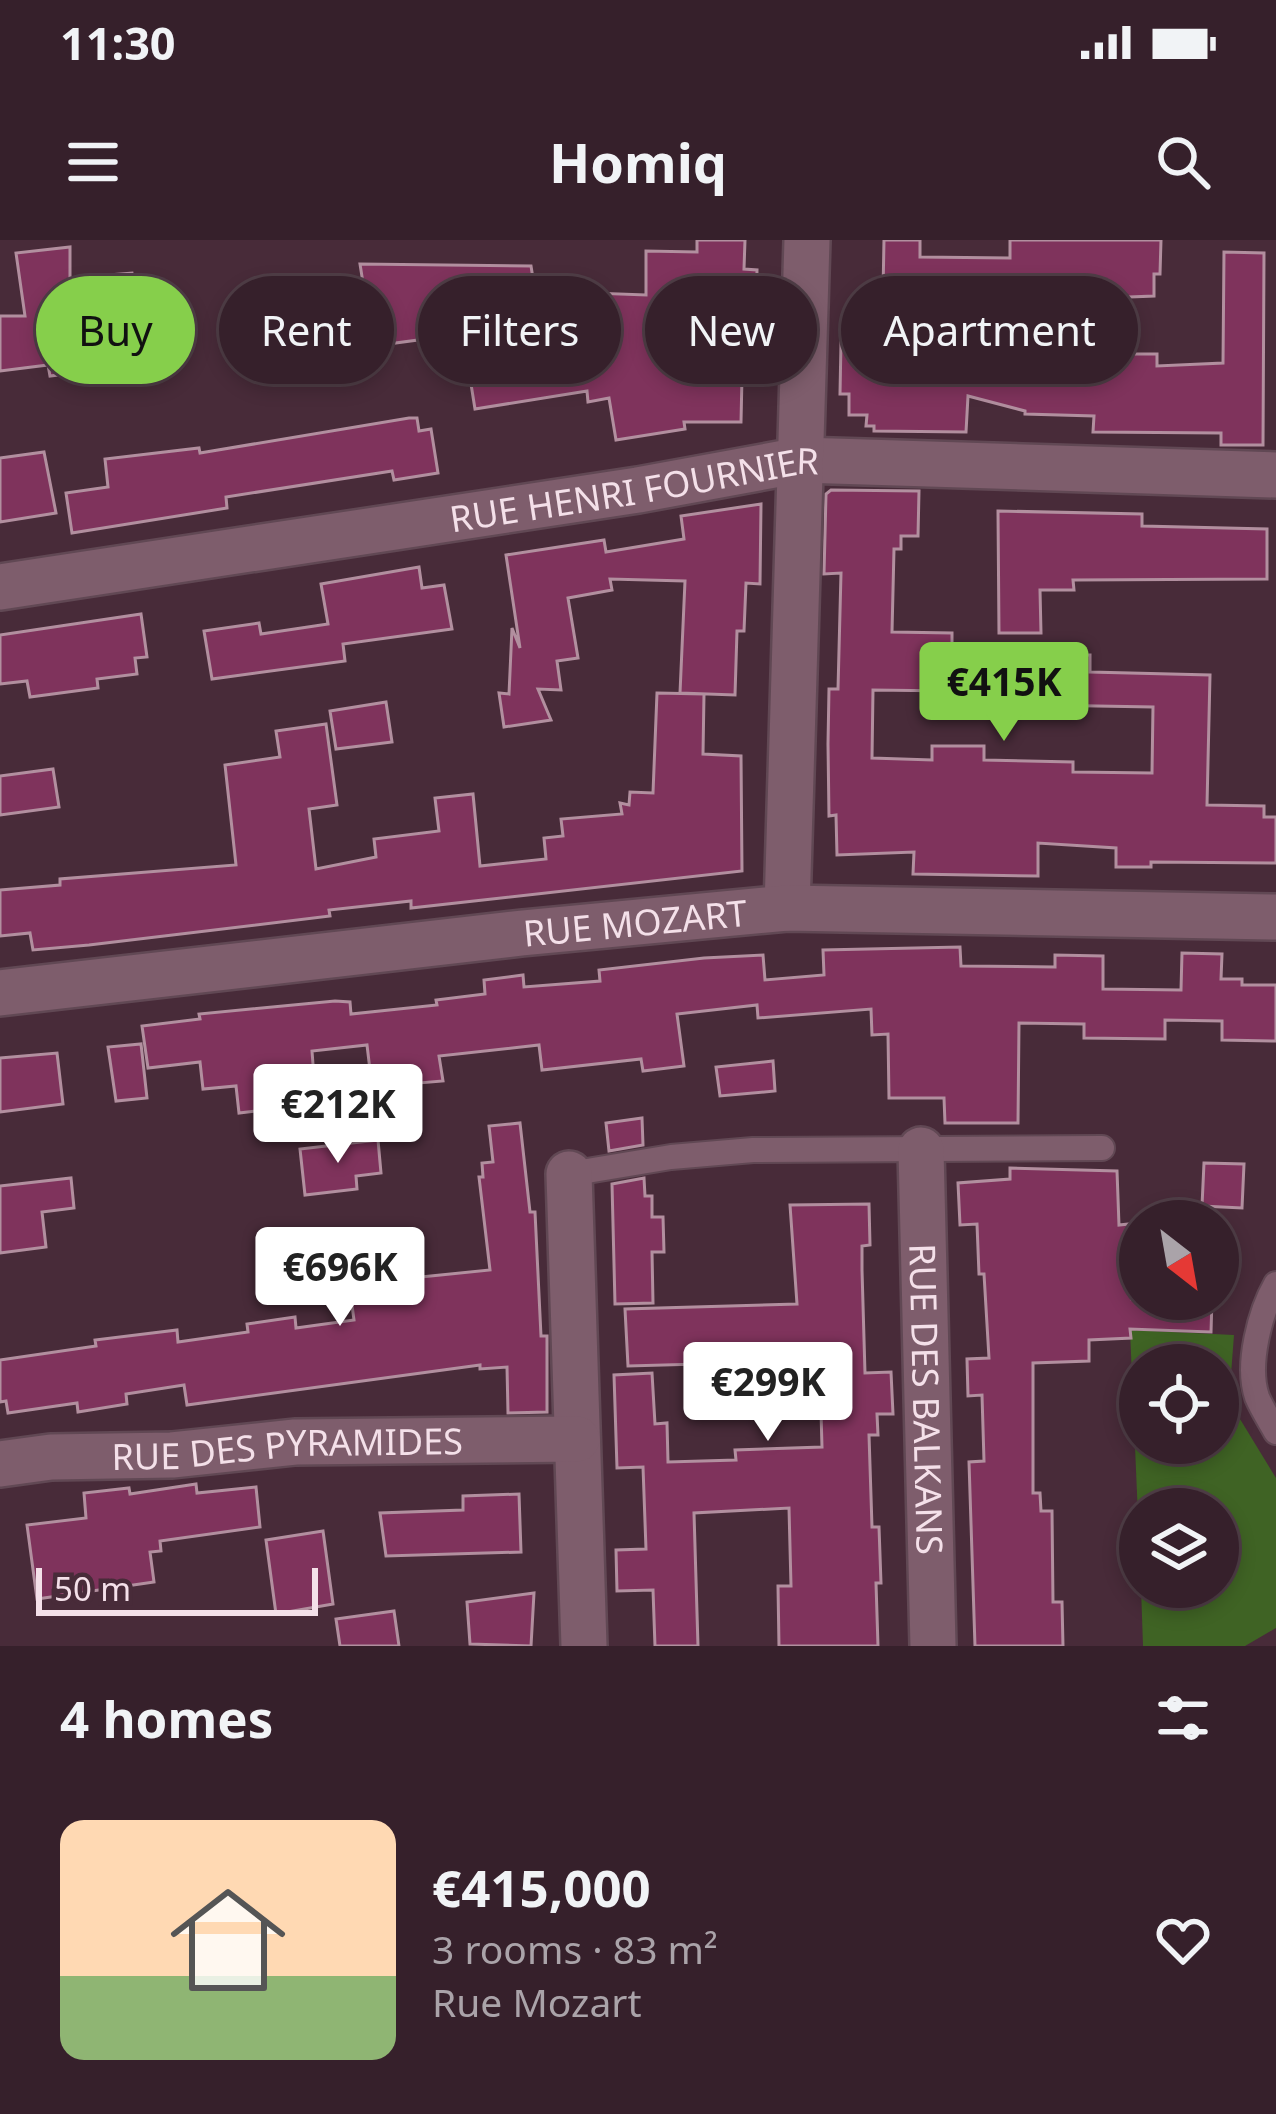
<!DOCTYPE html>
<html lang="en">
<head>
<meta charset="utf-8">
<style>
  body { margin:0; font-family:"Noto Sans",sans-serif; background:#3d2833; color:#f1f3f6; height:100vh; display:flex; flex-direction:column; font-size:45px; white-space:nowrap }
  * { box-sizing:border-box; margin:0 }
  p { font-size:39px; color:#aaa3a9 }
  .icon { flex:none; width:66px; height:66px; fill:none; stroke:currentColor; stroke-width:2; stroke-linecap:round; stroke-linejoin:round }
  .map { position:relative; height:1406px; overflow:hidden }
  .panel { display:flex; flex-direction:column; background:#36202b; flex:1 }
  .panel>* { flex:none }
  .guide { position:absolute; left:36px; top:36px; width:1206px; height:108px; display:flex; gap:24px }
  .needle { width:78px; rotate:149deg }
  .buttons { position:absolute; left:1119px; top:960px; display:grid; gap:24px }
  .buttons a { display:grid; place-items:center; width:120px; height:120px; border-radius:50%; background:#36202b; box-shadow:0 6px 18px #0003,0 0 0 3px #503e47; font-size:60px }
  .scale { position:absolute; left:36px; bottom:30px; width:282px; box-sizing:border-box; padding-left:12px; border:6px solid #f4e0e9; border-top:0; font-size:33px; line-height:42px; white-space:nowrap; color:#f4e0e9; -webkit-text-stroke:9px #482b39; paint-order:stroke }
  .price { position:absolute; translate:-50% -102px; padding:0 27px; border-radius:12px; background:#fff; color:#222; font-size:39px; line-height:78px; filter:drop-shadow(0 3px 6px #0008) }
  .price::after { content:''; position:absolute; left:50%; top:72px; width:36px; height:27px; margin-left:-18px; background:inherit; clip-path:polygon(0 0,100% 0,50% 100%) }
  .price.on { background:#86cf4b; color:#111 }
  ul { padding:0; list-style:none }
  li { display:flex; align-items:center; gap:36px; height:300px; padding:0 60px }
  li span { display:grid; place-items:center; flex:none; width:336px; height:240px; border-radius:24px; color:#555 }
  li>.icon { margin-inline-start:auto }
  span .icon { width:144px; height:144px; fill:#fffc; stroke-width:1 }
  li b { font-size:51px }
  h2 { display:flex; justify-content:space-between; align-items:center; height:144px; padding:0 60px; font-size:51px }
  .pill { padding:0 42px; border-radius:54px; background:#36202b; box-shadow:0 6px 18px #0003,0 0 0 3px #503e47; font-size:42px; line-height:108px }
  .pill.on { background:#86cf4b; color:#111 }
  .status { display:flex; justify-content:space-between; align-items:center; height:84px; padding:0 60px; background:#36202b; direction:ltr }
  .status svg { height:33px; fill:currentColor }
  header { display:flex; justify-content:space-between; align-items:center; height:156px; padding:0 60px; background:#36202b; font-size:54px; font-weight:700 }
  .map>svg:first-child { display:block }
  .green { fill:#3f6324; fill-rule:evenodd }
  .building { fill:#7f335c; stroke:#b28f9f; stroke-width:3 }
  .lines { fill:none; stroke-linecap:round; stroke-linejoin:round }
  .lane-casing { stroke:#614854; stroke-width:28 }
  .street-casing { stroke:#614854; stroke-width:50 }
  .lane { stroke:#7e5d6c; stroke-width:24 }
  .street { stroke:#7e5d6c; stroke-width:45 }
  .labels { text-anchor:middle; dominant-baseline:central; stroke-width:10; stroke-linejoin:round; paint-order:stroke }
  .street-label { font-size:36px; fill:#f4e0e9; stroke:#482b39 }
</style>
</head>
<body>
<div class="status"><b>11:30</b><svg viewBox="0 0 49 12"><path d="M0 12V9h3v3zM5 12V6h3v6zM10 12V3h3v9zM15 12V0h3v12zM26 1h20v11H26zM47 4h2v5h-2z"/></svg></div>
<header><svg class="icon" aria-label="menu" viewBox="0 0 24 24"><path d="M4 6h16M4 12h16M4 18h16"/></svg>Homiq<svg class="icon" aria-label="search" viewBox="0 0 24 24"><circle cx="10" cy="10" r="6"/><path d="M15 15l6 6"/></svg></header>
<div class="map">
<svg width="1276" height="1406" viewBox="0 0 1276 1406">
  <rect width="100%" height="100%" fill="#482b39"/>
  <path class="green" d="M1130,1090L1234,1095L1229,1161L1276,1238V1388L1245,1406H1143L1141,1347H1218V1269H1140V1323ZM1140,1125H1218V1203H1140Z"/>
  <path class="building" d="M697,0H745L744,29L757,30L756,73L736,72L733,137H742L741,182H684L685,189L616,200L609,158L588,162L587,151L475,169L463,94L373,106L360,24L531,26L543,101L599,93L593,53L646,55V11L697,12Z
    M884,0H920V17L1010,18V0H1161L1160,34H1154V56L1104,58V70L991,64V124L1082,127V114H1157V126L1223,123L1224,12L1264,13L1263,205H1221V193L1093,192L1094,176L1025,174V171L968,156L966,192L874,191V186H866L867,175H849V154H840L841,102L882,103Z
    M70,7V38L132,33L147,124L50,136L48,125L0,131V76H25L16,13Z
    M409,178H417L419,191L431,189L438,233L394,240L392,231L226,257L227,268L72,293L66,253L108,247L105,219L199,208L200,213Z
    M44,212L56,273L0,282V218Z
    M831,250L919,251L918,296H901V309H894L892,392L952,393V451L873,450L872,518L932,520V506H984V520L1073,522V532L1152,533L1153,467L1040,465L1041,415H1090V432L1210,435L1207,565L1264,566V577H1276V623L1151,622V627H1116V608L1038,603V636L913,634L914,612L837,615L836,575L829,576L828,504L829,449H838L841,333L824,334L826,254Z
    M761,264L760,344L746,343L744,391H737L735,455L680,453L685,341L610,339L612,350L568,358L578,418L557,421L561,450L538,449L551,480L504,487L499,453L509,454L512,388L520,408L506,315L604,300L606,312L684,299L681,276Z
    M998,271L1142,274V286L1267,289V339L1073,340L1074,350H1040L1041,393H999Z
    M419,327L422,348L444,345L452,389L343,404L345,421L212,439L204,391L259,383L261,394L328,384L321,344Z
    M141,374L147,417L135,418L137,434L97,439L98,448L30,457L27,441L0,444V395Z
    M657,453L704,454L703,514L741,516L742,631L411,668V661L329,670L330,676L89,705L33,710L30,693L0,696V650L60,645V639L236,625L225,525L280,517L276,491L326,484L337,565L309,569L316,629L376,617L374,599L439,591L435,558L473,554L480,626L546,619L544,598L563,596L561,579L622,574L620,563L629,565L630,552L653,553Z
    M386,462L392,502L336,509L330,471Z
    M53,529L59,567L0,575V536Z
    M960,707L961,726L1055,727V715L1103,716V749L1181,750L1182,713L1222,714L1221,739H1242V745H1276V801L1222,800V781L1165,780V799L1084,798V784L1019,783L1018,883H945L944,858H889L888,794L872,795L871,769L758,778L757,765L677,774L684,826L643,831L641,819L542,830L539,805L439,816L443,841L372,847L367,805L312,811L316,864L239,873L236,846L203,849L200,822L148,828L142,786L200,779L199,774L335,761L350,762L351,774L437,765L436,760L485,754L484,740L523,735L524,747L600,741L599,730L704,718L763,715L765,740L824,735L823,710Z
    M141,804L147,858L116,861L108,807Z
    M57,813L63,864L0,872V818Z
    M773,821L775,851L720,856L716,827Z
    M642,878L643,905L609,911L606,883Z
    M520,883L530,972H535L541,1096H547V1172L508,1173L507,1127L480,1129V1125L187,1165L184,1145L126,1154L127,1164L78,1172L77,1163L8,1173L6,1161L0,1162V1120L96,1106L95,1100L177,1090L178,1102L248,1092L247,1084L295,1077L296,1088L354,1080L346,1021L378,1018L381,1041L490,1030L479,937H483L482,923L493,922L489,886Z
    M378,900L381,933L356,936L357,949L305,955L300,909Z
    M1204,923L1244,924L1242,968L1202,966Z
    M1010,928L1117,931L1119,985L1129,984L1132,1059H1212L1211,1092L1130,1089L1131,1098L1089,1100V1121L1033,1123V1253H1040L1041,1271H1052L1053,1362H1062L1063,1406H975L969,1222L984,1221L982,1155L968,1156L967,1119L989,1118L984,1034H979L977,984L960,985L958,943L1010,939Z
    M71,938L74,968L42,972L46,1007L0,1013V946Z
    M644,938L645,956H652V977H663L664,1012H652L653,1063L615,1064L612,944Z
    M869,964L870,1005L862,1006V1030L865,1133L891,1132L893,1174H877L878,1195H869L872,1287H879L881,1343H876L878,1406H779L778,1346H791L789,1268L694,1273L698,1406H655L653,1350L617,1351L616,1310L646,1309L643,1227L617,1228L614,1135L652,1133L655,1184L667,1183L668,1222L736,1220L735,1210L822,1207L820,1138H810L809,1121L628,1126L625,1069L797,1064L790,965Z
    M196,1244L197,1253L256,1247L260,1287L160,1301L161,1311L150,1312L154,1342L37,1359L27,1285L86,1278L84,1253L129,1248L130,1254Z
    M519,1254L521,1312L386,1316L380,1273L463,1270V1256Z
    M323,1291L333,1364L276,1374L266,1300Z
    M534,1353L531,1406L470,1404L467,1362Z
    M394,1371L399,1406H340L336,1379Z"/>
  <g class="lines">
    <g class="lane-casing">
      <path id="lane" d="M569,934L671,917L753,910L1102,908
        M1276,1044C1260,1072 1246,1125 1257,1157C1262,1169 1270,1181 1276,1192"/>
    </g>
    <g class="street-casing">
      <g id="street">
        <path id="s1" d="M0,347L638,250L801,220L1276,235"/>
        <path d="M787,668L807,0"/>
        <path id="s2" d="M0,753L522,693L787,668L1276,677"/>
        <path id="s3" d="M921,910L933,1406"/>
        <path d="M569,934L584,1406"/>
        <path id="s4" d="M0,1224L51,1217L172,1215L295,1202L577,1199"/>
      </g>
    </g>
    <use href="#lane" class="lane"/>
    <use href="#street" class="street"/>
  </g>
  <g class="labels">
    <g class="street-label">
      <text stroke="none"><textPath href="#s1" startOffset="642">RUE HENRI FOURNIER</textPath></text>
      <text stroke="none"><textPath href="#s2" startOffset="639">RUE MOZART</textPath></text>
      <text stroke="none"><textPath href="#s3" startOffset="249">RUE DES BALKANS</textPath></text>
      <text stroke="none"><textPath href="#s4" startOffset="288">RUE DES PYRAMIDES</textPath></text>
    </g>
  </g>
</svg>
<div class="buttons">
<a><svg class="needle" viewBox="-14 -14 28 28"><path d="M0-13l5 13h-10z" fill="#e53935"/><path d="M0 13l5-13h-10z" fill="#aaa3a9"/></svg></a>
<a><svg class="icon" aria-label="locate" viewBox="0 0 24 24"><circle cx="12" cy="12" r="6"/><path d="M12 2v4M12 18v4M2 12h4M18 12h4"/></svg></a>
<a><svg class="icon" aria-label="layers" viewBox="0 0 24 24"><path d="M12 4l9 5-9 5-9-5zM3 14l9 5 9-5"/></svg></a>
</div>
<div class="scale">50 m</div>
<b class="price on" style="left:1004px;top:504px">€415K</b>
<b class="price" style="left:338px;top:926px">€212K</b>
<b class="price" style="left:340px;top:1089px">€696K</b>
<b class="price" style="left:768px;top:1204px">€299K</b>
<div class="guide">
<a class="pill on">Buy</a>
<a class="pill">Rent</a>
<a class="pill">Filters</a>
<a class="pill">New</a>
<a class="pill">Apartment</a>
</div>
</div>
<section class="panel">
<h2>4 homes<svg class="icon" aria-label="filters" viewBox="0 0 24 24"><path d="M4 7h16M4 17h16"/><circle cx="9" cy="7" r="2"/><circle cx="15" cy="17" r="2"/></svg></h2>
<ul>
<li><span style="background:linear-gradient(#ffd9b3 65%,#8fb573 0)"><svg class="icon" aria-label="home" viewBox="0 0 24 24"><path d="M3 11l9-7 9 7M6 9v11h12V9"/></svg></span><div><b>€415,000</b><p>3 rooms · 83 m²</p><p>Rue Mozart</p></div><svg class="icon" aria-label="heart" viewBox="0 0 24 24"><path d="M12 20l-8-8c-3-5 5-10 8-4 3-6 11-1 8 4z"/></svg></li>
</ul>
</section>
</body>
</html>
